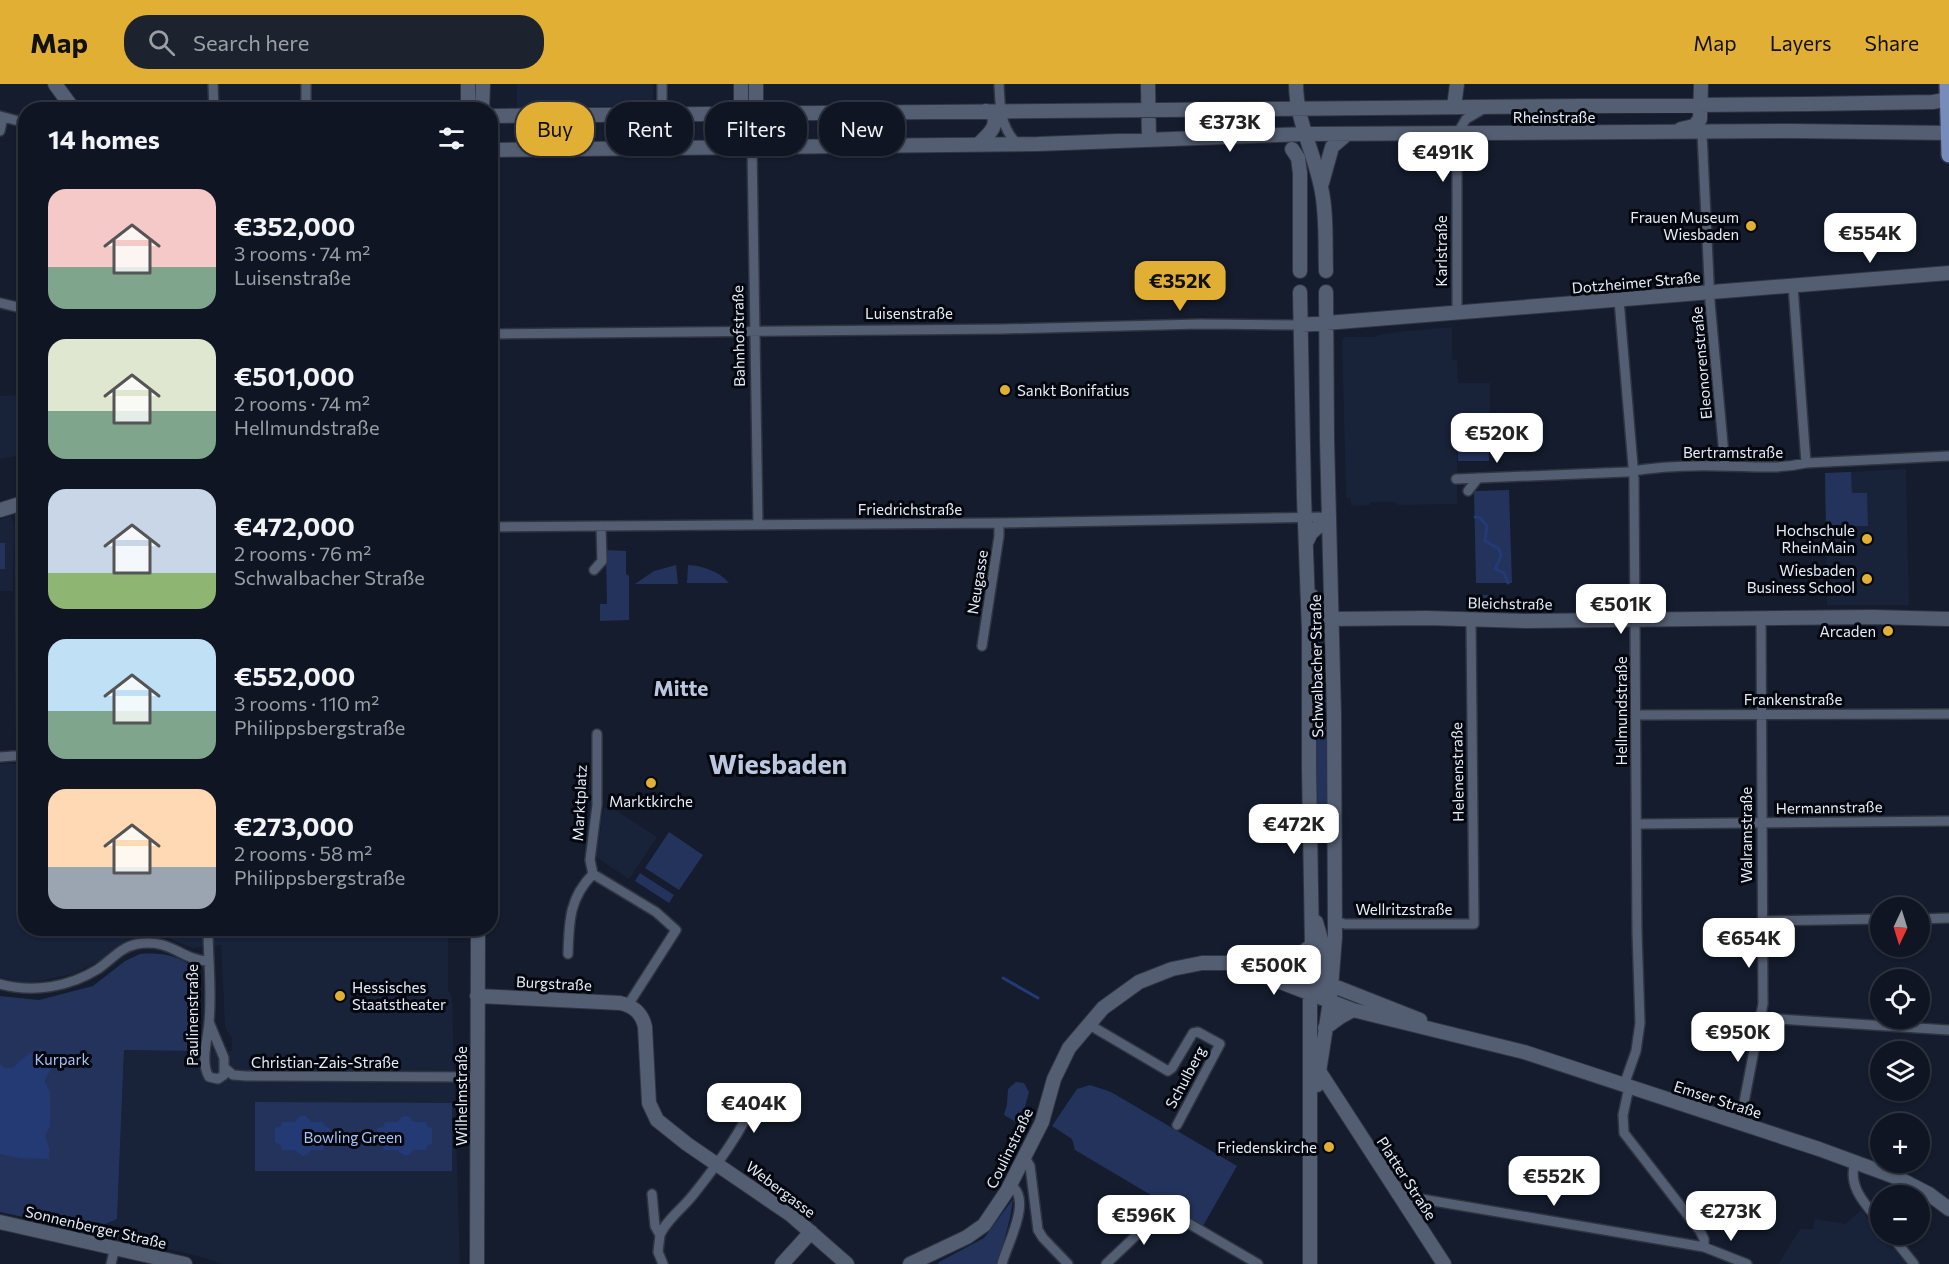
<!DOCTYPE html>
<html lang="en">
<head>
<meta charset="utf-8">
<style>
  body { margin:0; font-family:Commissioner,sans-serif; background:#1d222f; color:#f1f3f6; height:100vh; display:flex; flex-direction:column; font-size:22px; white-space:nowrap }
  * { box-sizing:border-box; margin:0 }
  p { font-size:20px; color:#9b9fa5 }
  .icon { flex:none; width:33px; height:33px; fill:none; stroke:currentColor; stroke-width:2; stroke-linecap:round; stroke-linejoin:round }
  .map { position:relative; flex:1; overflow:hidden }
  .details { position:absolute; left:18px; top:18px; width:480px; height:834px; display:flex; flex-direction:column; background:#0f1522; border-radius:24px; box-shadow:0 2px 4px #0004,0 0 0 2px #2f3440 }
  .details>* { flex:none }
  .hud { position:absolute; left:516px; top:18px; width:570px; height:54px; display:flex; gap:12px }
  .needle { width:39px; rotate:184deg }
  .buttons { position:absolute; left:1870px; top:813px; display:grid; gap:12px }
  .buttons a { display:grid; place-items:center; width:60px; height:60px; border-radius:50%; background:#0f1522; box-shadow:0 2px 4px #0004,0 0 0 2px #2f3440; font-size:30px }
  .price { position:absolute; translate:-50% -51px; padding:0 14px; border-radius:12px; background:#fff; color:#222; font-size:20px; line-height:39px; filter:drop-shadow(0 2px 3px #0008) }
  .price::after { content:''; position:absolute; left:50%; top:36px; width:18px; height:14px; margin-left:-9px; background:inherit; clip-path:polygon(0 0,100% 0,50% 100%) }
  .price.active { background:#e1af34; color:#111 }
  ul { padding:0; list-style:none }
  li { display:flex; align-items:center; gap:18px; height:150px; padding:0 30px }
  li span { display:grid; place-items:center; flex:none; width:168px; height:120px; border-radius:18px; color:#555 }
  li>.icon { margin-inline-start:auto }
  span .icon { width:72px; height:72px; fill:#fffc; stroke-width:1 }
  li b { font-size:26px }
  h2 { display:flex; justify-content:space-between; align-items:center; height:72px; padding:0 30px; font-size:26px }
  .tag { padding:0 21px; border-radius:24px; background:#0f1522; box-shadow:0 2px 4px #0004,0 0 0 2px #2f3440; font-size:21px; line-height:54px }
  .tag.active { background:#e1af34; color:#111 }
  header { display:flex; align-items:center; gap:36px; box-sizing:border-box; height:84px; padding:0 30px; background:#e1af34; color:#111 }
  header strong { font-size:28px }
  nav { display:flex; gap:33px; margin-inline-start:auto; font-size:21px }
  .search { width:420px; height:54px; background:#1d222f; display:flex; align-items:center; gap:15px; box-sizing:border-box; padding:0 21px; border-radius:24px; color:#9b9fa5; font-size:22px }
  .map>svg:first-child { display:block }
  .built { fill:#182239 }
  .green { fill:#23335c }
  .water { fill:#233a75 }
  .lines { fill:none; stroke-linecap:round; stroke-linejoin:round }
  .stream { stroke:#233a75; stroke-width:3 }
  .street-casing { stroke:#2f3441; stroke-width:12 }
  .secondary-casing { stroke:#2f3441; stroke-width:16 }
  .primary-casing { stroke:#2f3441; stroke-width:18 }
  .street { stroke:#545e72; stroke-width:9 }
  .secondary { stroke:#545e72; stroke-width:14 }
  .primary { stroke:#778cbb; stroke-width:15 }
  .poi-dot { fill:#e1af34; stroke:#04070e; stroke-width:2 }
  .labels { text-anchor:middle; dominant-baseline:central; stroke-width:6; stroke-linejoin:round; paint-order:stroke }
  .street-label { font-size:15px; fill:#e5ebf7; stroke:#04070e }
  .poi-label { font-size:15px; fill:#e5ebf7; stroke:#04070e; text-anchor:end }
  .park-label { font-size:15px; fill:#a8c1f7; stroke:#04070e }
  .district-label { font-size:21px; font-weight:bold; fill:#bbc7de; stroke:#04070e }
  .town-label { font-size:27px; font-weight:bold; fill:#bbc7de; stroke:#04070e }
</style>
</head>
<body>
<header>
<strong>Map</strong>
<div class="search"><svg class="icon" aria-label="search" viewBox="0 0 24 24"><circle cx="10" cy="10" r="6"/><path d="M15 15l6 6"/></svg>Search here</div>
<nav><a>Map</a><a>Layers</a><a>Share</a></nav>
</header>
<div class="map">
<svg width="1949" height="1180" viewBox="0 0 1949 1180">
  <rect width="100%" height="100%" fill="#141c2d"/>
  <path class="built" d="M517,0H653V18L649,21L637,22L517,24Z
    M1452,243V275L1457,276L1458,299H1490V330H1482V351H1457V420L1398,421L1394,418H1370V421L1351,422V414H1346L1342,256L1345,253H1376L1377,251L1405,247Z
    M25,311V371L0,375V312Z
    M1906,385L1909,521H1827L1825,389Z
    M11,432L14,439L13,507H0V435Z
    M25,679L26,844L448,845V906L452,913L460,1180H222L198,1172L97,1149L101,1142L117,1135L124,966L232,967V954L227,947L225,942L221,861L192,864L163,852H142L128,855L100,877L73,890L34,898H19L0,893V680Z
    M604,724L614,725L657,753L629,795L596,773Z
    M1861,1126L1906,1180H1778L1800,1145H1813L1815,1135L1845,1140Z"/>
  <path class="green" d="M1457,351H1489V377H1458Z
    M1851,388L1852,409H1867L1868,442L1826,443L1825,389Z
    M1509,406L1512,499H1476L1474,407Z
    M0,459H5V485H0Z
    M606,466L626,467V490L629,492V536L600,537V520H607Z
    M676,481L678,500H635L654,487Z
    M688,481C703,482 719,487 729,499H687Z
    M1478,511H1489V524L1478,525Z
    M1313,550H1323V597L1329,620V745H1316Z
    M669,748L703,771L679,806L645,784Z
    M640,789L674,811L669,819L635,797Z
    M140,870C159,868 190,872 198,892L200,945H190V951L192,952V967L124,966L117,1135L101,1142L97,1149L0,1128V912L39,916L93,902L125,877Z
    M1016,998L1024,999L1029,1008L1023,1030L1025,1037L1021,1041L1004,1031L1007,1020L1008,1005Z
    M1090,1001L1111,1008L1237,1082L1203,1142L1075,1066L1072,1055L1052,1042L1077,1005Z
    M255,1018L452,1019V1087H255Z
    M1013,1115L1010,1134L998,1180H938L939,1178L984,1154Z"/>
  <path class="water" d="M43,966L49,970L51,975V986L46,993L45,998L50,1008V1042L45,1052L49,1063V1075L20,1074L0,1070V980L4,984H12C23,976 27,967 43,966Z
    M300,1032H306L311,1038H323L325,1042L330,1044V1059L326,1060L323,1066H311L308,1070L303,1072L294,1066H282L280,1060L275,1059V1044L281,1042L282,1038H295Z
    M408,1032L414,1038H426L427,1042L432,1044V1059L427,1062L426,1066H413L410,1070L405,1072L397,1066H384L382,1061L377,1059V1044L383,1043L385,1038H397L402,1033Z"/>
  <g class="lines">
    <path class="stream" d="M1475,433L1480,434L1487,442L1485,457L1499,465L1501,472L1495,485L1504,489L1508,499
      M1003,894L1038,914"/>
    <g class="street-casing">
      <path id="street" d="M213,0L214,26
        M306,0V26
        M662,0V30
        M999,0C1000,23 1000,42 1017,60
        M0,32L26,39
        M0,47L3,33
        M1702,49L1710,218L1725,382
        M752,63L758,441
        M1793,202L1806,379
        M1619,216L1634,394L1637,848L1640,939L1636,967L1624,1001
        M0,219L26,225
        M1457,229V50L1466,35L1483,25
        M490,250L1003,245L1200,240L1301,241
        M1456,395L1626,388C1656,383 1688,381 1718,382C1750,382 1775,386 1806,379L1949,372
        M1468,407L1478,394
        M19,420L21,430L22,672
        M490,443L999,439L1329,433
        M594,486L602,477L601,442
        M982,562L999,452V439
        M1636,631L1949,630
        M0,673L26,671
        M1637,740L1949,737
        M593,790L656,828L676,846L628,921
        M593,790L590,776L597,721V650
        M1920,835L1949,834
        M1335,837L1345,840H1474L1471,537
        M1761,837L1881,835
        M208,844C208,875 212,907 209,938C208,954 200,978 209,993L218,995L224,991V974L209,938
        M568,870C569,838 569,814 593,790
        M0,900C34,909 69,903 98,885C111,876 121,863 137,860C171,854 181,876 208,877
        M1762,934L1949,946
        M1088,940L1168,987L1172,984L1193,949L1198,948L1220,960L1177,1041
        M225,984L233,991L246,992L477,993
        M1629,1003L1623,1031L1624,1049L1700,1147L1704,1155V1163
        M1740,1039L1763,920L1761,533
        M1024,1072L1030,1082L1038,1146L1043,1154L1068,1180
        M1855,1078C1847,1103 1866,1121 1881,1139
        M652,1110L655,1142L660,1151L658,1168L663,1180
        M1398,1111L1704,1163L1747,1180
        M1890,1150L1914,1180
        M660,1151C666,1136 683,1124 693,1111C716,1082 743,1047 756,1012
        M111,1180L115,1163
        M1002,1180C1006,1162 1034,1114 1010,1101
        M1106,1180L1164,1125L1258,1180"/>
    </g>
    <g class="secondary-casing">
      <path id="secondary" d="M55,0L74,26
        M741,0V30L752,63
        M1148,0L1149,55
        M1296,0C1296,36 1314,68 1321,103C1327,130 1325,159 1326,187
        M1454,23L1457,0
        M468,26V0
        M482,26L483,0
        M841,29C829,39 829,52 842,62
        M490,32L1808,20L1933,18L1949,15
        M1681,45L1694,42L1700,35L1701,0
        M979,60C987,51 998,44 994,31L986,27
        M752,61L756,30V0
        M1292,65L1298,74L1300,89V187
        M490,66L1038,60L1306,50L1792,47L1949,49
        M1322,99L1332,63L1347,50
        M1300,208L1304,413L1309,547V684L1312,861L1310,909V1180
        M1301,241L1949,189
        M0,426L26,418
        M1307,457L1311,449L1329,433
        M1311,511L1319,529L1332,535L1427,534L1528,537L1872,533L1949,535
        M1316,838L1323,862L1324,905
        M1231,879L1353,926L1524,968L1819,1065L1898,1094L1929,1110L1949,1125
        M1277,884L1291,878L1312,861
        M477,912L620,919C634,922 642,929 645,943L649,1019L657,1036L687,1060L791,1131L847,1180
        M1325,944L1340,933L1353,926
        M1319,987L1444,1180
        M1317,1001L1330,917L1335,853L1334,631L1327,356L1326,208
        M0,1138L185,1180
        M477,1180L478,844
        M782,1180L811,1148
        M910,1180L967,1153L984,1141L1007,1107L1042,1038L1054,995L1069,964L1103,924L1139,898L1172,885L1202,879H1231L1276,884L1311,893L1420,936"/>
    </g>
    <g class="primary-casing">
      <path id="primary" d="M1947,0L1949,71"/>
    </g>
    <use href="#street" class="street"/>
    <use href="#secondary" class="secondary"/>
    <use href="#primary" class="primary"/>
  </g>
  <g class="poi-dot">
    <circle cx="1751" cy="142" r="6"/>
    <circle cx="1005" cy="306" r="6"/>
    <circle cx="1867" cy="455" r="6"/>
    <circle cx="1867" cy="495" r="6"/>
    <circle cx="1888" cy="547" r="6"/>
    <circle cx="651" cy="699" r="6"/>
    <circle cx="340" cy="912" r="6"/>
    <circle cx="1329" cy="1063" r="6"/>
  </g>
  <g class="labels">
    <g class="street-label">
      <text x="1554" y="33">Rheinstraße</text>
      <text transform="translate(1441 167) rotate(-90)">Karlstraße</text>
      <text transform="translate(1636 198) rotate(-5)">Dotzheimer Straße</text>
      <text x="909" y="229">Luisenstraße</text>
      <text transform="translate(738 252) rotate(-91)">Bahnhofstraße</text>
      <text transform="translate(1701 279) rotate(-95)">Eleonorenstraße</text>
      <text x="1733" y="368">Bertramstraße</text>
      <text x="910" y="425">Friedrichstraße</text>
      <text transform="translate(977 498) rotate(-81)">Neugasse</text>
      <text transform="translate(1510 519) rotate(1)">Bleichstraße</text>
      <text transform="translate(1316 582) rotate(-91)">Schwalbacher Straße</text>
      <text x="1793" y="615">Frankenstraße</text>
      <text transform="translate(1621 627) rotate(-90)">Hellmundstraße</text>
      <text transform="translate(1457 688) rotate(-91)">Helenenstraße</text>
      <text transform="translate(579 719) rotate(-87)">Marktplatz</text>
      <text transform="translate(1829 723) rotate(-1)">Hermannstraße</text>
      <text transform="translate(1746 751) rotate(-90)">Walramstraße</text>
      <text x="1404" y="825">Wellritzstraße</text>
      <text transform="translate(554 899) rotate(3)">Burgstraße</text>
      <text transform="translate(192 931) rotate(-90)">Paulinenstraße</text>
      <text x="325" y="978">Christian-Zais-Straße</text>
      <text transform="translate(1185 993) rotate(-62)">Schulberg</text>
      <text transform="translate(461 1012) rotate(-90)">Wilhelmstraße</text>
      <text transform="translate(1718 1015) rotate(18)">Emser Straße</text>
      <text transform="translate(1009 1064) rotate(-64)">Coulinstraße</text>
      <text transform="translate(1407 1094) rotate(57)">Platter Straße</text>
      <text transform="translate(781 1105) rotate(37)">Webergasse</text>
      <text transform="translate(96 1143) rotate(13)">Sonnenberger Straße</text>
    </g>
    <g class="poi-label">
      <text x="1739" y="133">Frauen Museum<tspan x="1739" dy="17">Wiesbaden</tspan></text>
      <text x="1017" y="306" text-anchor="start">Sankt Bonifatius</text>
      <text x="1855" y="446">Hochschule<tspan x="1855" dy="17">RheinMain</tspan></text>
      <text x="1855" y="486">Wiesbaden<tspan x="1855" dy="17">Business School</tspan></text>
      <text x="1876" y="547">Arcaden</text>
      <text x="651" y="717" text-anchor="middle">Marktkirche</text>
      <text x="352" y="903" text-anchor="start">Hessisches<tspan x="352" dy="17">Staatstheater</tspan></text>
      <text x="1317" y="1063">Friedenskirche</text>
    </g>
    <g class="park-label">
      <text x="62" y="975">Kurpark</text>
      <text x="353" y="1053">Bowling Green</text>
    </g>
    <g class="district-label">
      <text x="681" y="603">Mitte</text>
    </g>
    <g class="town-label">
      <text x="778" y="679">Wiesbaden</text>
    </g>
  </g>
</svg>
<div class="buttons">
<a><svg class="needle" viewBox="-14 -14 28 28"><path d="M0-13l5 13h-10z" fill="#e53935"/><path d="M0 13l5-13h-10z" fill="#9b9fa5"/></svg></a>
<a><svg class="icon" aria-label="locate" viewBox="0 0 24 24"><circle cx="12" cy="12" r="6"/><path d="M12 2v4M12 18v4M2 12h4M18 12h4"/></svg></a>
<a><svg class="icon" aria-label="layers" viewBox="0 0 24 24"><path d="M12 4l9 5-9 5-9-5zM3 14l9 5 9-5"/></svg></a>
<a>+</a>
<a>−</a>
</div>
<b class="price" style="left:1230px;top:69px">€373K</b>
<b class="price" style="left:1443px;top:99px">€491K</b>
<b class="price" style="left:1870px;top:180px">€554K</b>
<b class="price active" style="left:1180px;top:228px">€352K</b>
<b class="price" style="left:1497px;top:380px">€520K</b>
<b class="price" style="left:1621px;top:551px">€501K</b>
<b class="price" style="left:1294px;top:771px">€472K</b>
<b class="price" style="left:1749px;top:885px">€654K</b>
<b class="price" style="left:1274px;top:912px">€500K</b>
<b class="price" style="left:1738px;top:979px">€950K</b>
<b class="price" style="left:754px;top:1050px">€404K</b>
<b class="price" style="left:1554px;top:1123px">€552K</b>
<b class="price" style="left:1731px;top:1158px">€273K</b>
<b class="price" style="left:1144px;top:1162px">€596K</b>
<div class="hud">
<a class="tag active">Buy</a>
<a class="tag">Rent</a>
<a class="tag">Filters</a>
<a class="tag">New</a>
</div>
<section class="details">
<h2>14 homes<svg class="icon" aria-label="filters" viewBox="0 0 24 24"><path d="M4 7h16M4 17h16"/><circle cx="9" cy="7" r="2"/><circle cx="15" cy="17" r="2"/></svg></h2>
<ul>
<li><span style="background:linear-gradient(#f6c9c9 65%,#7fa58c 0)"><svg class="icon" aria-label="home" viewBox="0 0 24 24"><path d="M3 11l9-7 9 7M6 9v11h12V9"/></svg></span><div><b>€352,000</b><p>3 rooms · 74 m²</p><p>Luisenstraße</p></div></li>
<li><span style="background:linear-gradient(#dfe7d0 60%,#7fa58c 0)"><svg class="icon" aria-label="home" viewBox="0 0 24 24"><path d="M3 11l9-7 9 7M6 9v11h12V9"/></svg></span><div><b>€501,000</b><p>2 rooms · 74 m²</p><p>Hellmundstraße</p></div></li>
<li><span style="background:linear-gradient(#c9d6e8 70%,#8fb573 0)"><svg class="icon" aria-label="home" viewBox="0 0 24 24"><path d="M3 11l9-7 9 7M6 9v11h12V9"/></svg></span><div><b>€472,000</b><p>2 rooms · 76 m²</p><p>Schwalbacher Straße</p></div></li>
<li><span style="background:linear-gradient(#bfe0f5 60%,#7fa58c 0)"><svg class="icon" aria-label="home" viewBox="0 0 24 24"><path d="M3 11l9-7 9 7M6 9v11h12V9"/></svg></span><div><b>€552,000</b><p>3 rooms · 110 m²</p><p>Philippsbergstraße</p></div></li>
<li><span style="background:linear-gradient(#ffd9b3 65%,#9aa5b1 0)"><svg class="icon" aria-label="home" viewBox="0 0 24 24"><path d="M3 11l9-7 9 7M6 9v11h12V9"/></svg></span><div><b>€273,000</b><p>2 rooms · 58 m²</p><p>Philippsbergstraße</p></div></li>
</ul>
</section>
</div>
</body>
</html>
